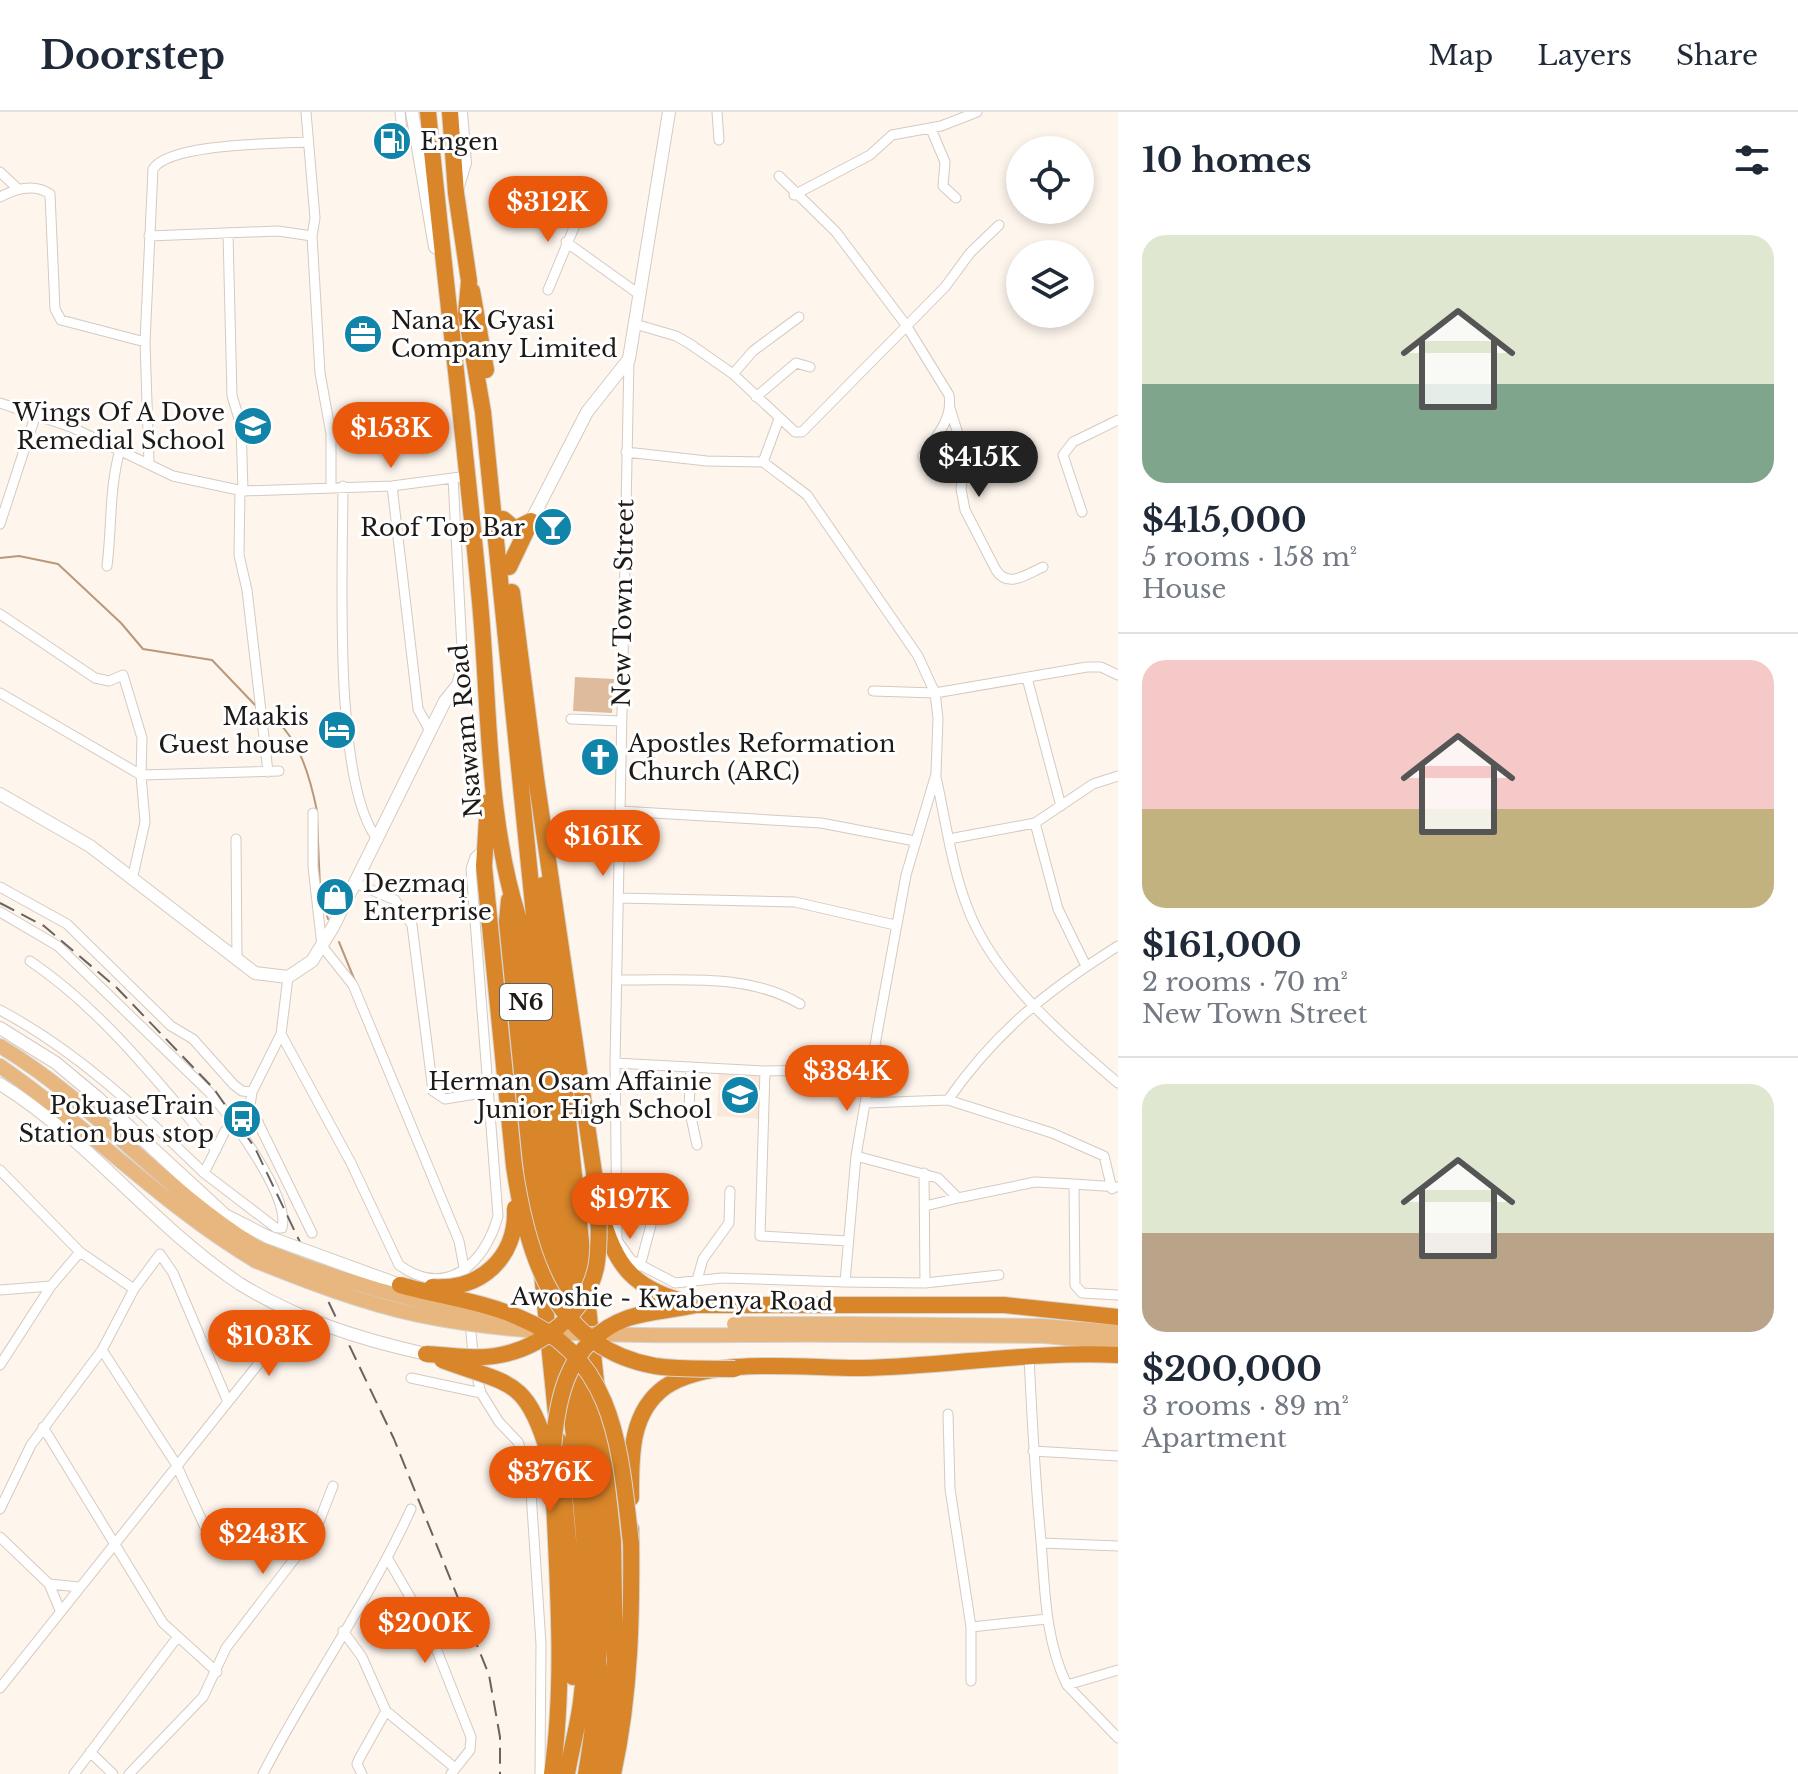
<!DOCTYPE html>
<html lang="en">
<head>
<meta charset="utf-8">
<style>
  body { margin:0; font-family:"Libre Baskerville",serif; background:#f6f6f7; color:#1f2937; height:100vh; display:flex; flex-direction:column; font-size:30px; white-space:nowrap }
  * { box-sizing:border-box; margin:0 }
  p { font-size:26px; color:#747a83 }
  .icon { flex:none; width:44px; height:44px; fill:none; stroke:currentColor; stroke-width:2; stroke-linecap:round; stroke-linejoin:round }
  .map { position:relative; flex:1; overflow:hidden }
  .sheet { display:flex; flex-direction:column; background:#fff; width:680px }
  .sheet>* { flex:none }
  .buttons { position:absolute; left:1006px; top:24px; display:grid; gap:16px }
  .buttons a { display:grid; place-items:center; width:88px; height:88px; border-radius:50%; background:#fff; box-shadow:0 4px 12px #0003; font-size:40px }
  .price { position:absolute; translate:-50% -68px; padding:0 18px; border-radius:28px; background:#ea580c; color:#fff; font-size:26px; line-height:52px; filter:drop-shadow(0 2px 4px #0008) }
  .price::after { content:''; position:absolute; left:50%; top:48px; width:24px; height:18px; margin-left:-12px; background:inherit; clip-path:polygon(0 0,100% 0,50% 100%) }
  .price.selected { background:#222; color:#fff }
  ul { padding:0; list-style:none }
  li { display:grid; align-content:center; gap:16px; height:424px; padding:0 24px }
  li+li { border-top:2px solid #e0e1e3 }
  li span { display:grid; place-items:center; height:248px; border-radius:24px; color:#555 }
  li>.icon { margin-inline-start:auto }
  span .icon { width:144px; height:144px; fill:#fffc; stroke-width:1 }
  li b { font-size:34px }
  h2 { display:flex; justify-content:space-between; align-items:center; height:96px; padding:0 24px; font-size:34px }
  header { display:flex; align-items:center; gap:48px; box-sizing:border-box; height:112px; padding:0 40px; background:#fff; border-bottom:2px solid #e0e1e3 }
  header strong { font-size:38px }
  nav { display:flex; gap:44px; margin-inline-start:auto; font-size:28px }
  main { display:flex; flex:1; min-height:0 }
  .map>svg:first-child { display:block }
  .built { fill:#fae8da }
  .green { fill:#debb9d }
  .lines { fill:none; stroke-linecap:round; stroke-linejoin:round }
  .stream { stroke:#ba987a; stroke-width:2 }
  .street-casing { stroke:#d4cac1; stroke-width:11 }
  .secondary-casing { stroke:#d4cac1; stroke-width:14 }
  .primary-casing { stroke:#d6d6d5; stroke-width:16 }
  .highway-casing { stroke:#d6d6d5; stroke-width:18 }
  .street { stroke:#fff; stroke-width:9 }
  .secondary { stroke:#fff; stroke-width:12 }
  .primary { stroke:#e8b67f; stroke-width:14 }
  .highway { stroke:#d98529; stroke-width:16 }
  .rail { stroke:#69645f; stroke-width:2; stroke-dasharray:16 8; stroke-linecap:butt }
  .secondary-bridge-casing { stroke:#d4cac1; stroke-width:14; stroke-linecap:butt }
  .primary-bridge-casing { stroke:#d6d6d5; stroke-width:16; stroke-linecap:butt }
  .highway-bridge-casing { stroke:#d6d6d5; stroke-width:18; stroke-linecap:butt }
  .secondary-bridge { stroke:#fff; stroke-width:12 }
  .primary-bridge { stroke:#e8b67f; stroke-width:14 }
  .highway-bridge { stroke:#d98529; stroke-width:16 }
  .labels { text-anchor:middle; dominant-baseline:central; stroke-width:6; stroke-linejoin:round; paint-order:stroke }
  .shield { fill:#fff; stroke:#625f5d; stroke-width:2 }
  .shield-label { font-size:22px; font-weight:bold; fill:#1e1a17 }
  .poi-label { font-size:24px; fill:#1e1a17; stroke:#fff; text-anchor:end }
  .street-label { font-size:24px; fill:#1e1a17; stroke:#fff }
</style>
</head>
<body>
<header>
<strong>Doorstep</strong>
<nav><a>Map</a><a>Layers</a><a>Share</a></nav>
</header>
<main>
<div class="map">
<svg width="1118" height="1662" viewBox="0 0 1118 1662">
  <rect width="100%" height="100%" fill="#fef5ed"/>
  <path class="built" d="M719,960L763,963L760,1007L717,1004Z"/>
  <path class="green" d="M575,565L614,567L612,601L573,599Z"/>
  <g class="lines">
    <path class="stream" d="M0,446L19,444L58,452L121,511L143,537L212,548L255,593
      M264,598C298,622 309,660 317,699
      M317,706L320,775
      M321,782L328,807
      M339,830L355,869"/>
    <g class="street-casing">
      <path id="street" d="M306,0L315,106L312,124L320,261L331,322V374
        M400,0L402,19
        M717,0L719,28
        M931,17L945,50L943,74L956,86
        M0,60L17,76
        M779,64L836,120L906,213L949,283C953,308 936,324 923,344L930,358
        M794,83L870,43L892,23L941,14L977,0
        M0,85C15,77 34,71 50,82L55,197L61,208L145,230
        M228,121L232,284L241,313L243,379
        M149,124L278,119L312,124
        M566,130L640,183
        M548,178L580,101
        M635,212L676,224L690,232L733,262L795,320H802L945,175L970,141L999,113
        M629,247L615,951L617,1128L631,1148L675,1171L722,1166L845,1170
        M733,262L753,239L799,205
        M756,285L796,251L810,255
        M0,291L71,315L173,364L243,379L392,374L468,364
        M950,296L965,345L961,377L965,398L996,458C1008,477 1027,462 1043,455
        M626,340L707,349L763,350L807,383L918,544L935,581L938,606L936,662L906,763L878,916L856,1044L845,1170L925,1171L999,1163
        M763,350L779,307
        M149,351L145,230L153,57C170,31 275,32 307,30
        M453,366L463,556
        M343,374C343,451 332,672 378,728
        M392,374L418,597L430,619
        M240,378L239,443L247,478L268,660
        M1082,400L1063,343L1073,330L1118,308
        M0,412L36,302
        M107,454C112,415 109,376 120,338
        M0,502L95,566L109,569L123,563L142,626L141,663L279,659
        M1027,566L1061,694
        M873,579L935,581L1087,555H1101L1118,563
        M0,581L141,663L145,710L132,768
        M571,607L621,609
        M936,665C946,710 952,759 970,802C998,869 1064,925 1118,971
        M620,699L821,711L915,729
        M313,701V755L322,834L353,873L459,1129L467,1171
        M1035,711L1058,797L1086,854
        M236,727L237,849
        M949,727L1035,711L1093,672L1118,664
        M355,771L395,788L412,813L433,979L445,987L488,980
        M0,775L67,812L171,914L193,927L234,973L242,979L252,980
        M619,786L795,790L895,813
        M0,800L58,834L209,980C230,1004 291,1085 282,1116H276L204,1061L225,1019
        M30,849C104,899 159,972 216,1038
        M288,865L281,922L252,980L250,994L312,1121
        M617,868C678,869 746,860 800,892
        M0,898C79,940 141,1000 204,1061
        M281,922L351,1051L399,1153C446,1187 485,1152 498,1104L471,757L475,745L484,737
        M615,951L765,959L871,957
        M691,955L689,996L697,1033
        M765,959L760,1124L848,1129
        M948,988C996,919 1048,878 1118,834
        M866,991L948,988L1052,1021L1104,1044L1112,1077
        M856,1044L938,1066L958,1086L1035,1070L1074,1072
        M0,1058L80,1140L134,1177
        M924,1061L925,1171
        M1118,1075L1074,1072L1075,1173L1082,1181L1118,1183
        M925,1094L958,1086
        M640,1154L651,1113
        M697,1168L703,1147L729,1111L730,1079
        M0,1178L51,1174
        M470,1210L474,1253L481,1281L499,1310L518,1330L530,1365L541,1532L540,1662
        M102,1238L176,1352L215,1437
        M1029,1245C1032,1307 1035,1368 1041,1429C1045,1478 1045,1528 1067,1573L1118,1558
        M0,1253L51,1174L80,1140
        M411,1266L481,1281
        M948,1302L950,1377L971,1515V1569
        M43,1315L163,1511L217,1560
        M1033,1339L1118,1344
        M0,1397L31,1333L102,1238L134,1177L160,1142L173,1161L228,1290
        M0,1425L49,1472L60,1498
        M1041,1431L1118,1434
        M388,1447L428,1516L471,1625L470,1638L451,1662
        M49,1472L79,1475
        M971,1515L1047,1507
        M343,1519L362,1545L386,1599L455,1656
        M1067,1573L1118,1626
        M0,1576L283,1221
        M90,1640L113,1662
        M74,1662L176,1527
        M129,1662L203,1585L226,1536L315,1420L333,1374
        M263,1662C309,1572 369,1489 411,1397
        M362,1662L357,1652L359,1647L386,1599"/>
    </g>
    <g class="secondary-casing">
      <path id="secondary" d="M412,0L435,135
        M458,74L465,51L461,0
        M531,409L587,300L629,247L669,0
        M0,682L90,734L255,861L288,865L312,849L333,815L445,589L458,573L463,556
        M0,916L56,951L98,986L225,1103L268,1125
        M0,972C89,1027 153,1114 240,1172"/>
    </g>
    <g class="primary-casing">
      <path id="primary" d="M0,934C95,991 164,1079 258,1136
        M0,954C89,1015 163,1094 256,1149
        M850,1212L1041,1214L1118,1220
        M849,1223L1044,1224L1118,1231"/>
    </g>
    <g class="highway-casing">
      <path id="highway" d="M428,0C444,163 465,326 480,490C490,596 486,705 519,808L558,1190
        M450,0L456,81L469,169L466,202L483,300L575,1207
        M472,179L486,258
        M503,407L515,417L531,409
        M509,455L531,409
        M512,480L536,666L599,1095C616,1157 632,1177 696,1193H1004L1118,1205
        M488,690L484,754L514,1054
        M543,773L613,1429L615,1549L599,1662
        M509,788L507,810L556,1302
        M562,1225C576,1345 597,1470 581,1590C578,1614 571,1638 567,1662
        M580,1246C595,1393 612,1514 586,1662
        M559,1329L571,1460L573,1565
        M631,1386C631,1347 629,1301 665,1275C712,1243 808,1257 863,1256C948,1254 1033,1239 1118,1243
        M552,1662C565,1571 558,1478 554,1387
        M613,1662C631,1580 632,1501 631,1417"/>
    </g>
    <use href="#street" class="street"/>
    <use href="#secondary" class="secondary"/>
    <use href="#primary" class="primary"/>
    <use href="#highway" class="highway"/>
    <path class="rail" d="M0,791L44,814L117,876L214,977L255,1036L394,1327L489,1563L500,1625V1662"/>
    <g class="secondary-bridge-casing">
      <path id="secondary-bridge" d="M268,1125L400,1173
        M240,1172C299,1208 359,1227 426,1242"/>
    </g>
    <g class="primary-bridge-casing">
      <path id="primary-bridge" d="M258,1136C342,1170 424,1194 513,1208
        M256,1149C308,1170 363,1191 418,1203C556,1232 708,1221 849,1223
        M734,1212H850"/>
    </g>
    <g class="highway-bridge-casing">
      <path id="highway-bridge" d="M514,1054C527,1142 553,1236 655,1254C682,1258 709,1256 735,1257
        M400,1173C439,1184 481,1189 518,1205C617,1245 620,1340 631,1431
        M432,1175C481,1179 517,1145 515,1096
        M426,1242C450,1243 477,1248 500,1243C543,1235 586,1200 596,1156C600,1137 598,1115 599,1095
        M442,1248C509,1273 526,1265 548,1340
        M552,1357C554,1297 563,1229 628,1206C649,1199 674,1198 696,1193"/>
    </g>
    <use href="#secondary-bridge" class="secondary-bridge"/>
    <use href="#primary-bridge" class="primary-bridge"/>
    <use href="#highway-bridge" class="highway-bridge"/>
  </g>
  <defs>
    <g id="fuel-disc" transform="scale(2)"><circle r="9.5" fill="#1184aa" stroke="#fff"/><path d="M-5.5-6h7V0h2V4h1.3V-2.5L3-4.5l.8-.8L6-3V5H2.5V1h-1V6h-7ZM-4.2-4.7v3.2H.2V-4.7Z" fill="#fff"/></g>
    <g id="office-disc" transform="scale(2)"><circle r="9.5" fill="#1184aa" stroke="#fff"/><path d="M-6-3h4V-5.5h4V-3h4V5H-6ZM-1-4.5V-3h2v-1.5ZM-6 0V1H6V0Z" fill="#fff"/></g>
    <g id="school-disc" transform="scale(2)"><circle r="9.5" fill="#1184aa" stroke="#fff"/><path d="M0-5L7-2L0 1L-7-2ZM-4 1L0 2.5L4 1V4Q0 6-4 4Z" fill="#fff"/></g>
    <g id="bar-disc" transform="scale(2)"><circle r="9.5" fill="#1184aa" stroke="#fff"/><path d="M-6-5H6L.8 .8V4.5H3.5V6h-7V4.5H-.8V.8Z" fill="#fff"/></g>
    <g id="hotel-disc" transform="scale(2)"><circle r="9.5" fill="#1184aa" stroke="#fff"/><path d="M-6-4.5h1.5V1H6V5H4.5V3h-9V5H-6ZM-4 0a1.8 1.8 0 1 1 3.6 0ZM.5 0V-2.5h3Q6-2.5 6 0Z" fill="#fff"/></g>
    <g id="church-disc" transform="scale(2)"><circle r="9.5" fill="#1184aa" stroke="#fff"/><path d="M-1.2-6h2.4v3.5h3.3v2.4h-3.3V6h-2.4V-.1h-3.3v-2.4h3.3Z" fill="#fff"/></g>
    <g id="shop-disc" transform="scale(2)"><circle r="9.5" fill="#1184aa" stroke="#fff"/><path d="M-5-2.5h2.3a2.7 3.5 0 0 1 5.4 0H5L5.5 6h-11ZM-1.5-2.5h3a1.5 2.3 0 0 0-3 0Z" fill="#fff"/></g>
    <g id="bus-disc" transform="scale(2)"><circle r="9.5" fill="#1184aa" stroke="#fff"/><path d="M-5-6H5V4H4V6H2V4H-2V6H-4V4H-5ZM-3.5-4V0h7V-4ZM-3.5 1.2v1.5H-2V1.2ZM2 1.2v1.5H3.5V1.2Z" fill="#fff"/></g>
  </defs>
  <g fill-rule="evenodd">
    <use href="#fuel-disc" x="392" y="29"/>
    <use href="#office-disc" x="363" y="222"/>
    <use href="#school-disc" x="253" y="314"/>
    <use href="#bar-disc" x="553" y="415"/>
    <use href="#hotel-disc" x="337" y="618"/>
    <use href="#church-disc" x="600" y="645"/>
    <use href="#shop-disc" x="335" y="785"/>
    <use href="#school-disc" x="740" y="983"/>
    <use href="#bus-disc" x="242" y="1007"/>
  </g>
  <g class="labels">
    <rect class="shield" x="500" y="872" width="52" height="36" rx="6"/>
    <g class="shield-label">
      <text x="526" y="890">N6</text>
    </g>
    <g class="poi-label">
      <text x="420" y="29" text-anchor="start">Engen</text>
      <text x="391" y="208" text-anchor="start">Nana K Gyasi<tspan x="391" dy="28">Company Limited</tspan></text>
      <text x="225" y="300">Wings Of A Dove<tspan x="225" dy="28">Remedial School</tspan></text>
      <text x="525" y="415">Roof Top Bar</text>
      <text x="309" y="604">Maakis<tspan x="309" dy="28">Guest house</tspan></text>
      <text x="628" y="631" text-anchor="start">Apostles Reformation<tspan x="628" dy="28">Church (ARC)</tspan></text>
      <text x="363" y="771" text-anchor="start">Dezmaq<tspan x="363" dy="28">Enterprise</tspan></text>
      <text x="712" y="969">Herman Osam Affainie<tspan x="712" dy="28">Junior High School</tspan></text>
      <text x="214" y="993">PokuaseTrain<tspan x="214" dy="28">Station bus stop</tspan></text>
    </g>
    <g class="street-label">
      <text transform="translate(623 491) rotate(-89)">New Town Street</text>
      <text transform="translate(466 619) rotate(-95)">Nsawam Road</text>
      <text transform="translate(672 1187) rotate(1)">Awoshie - Kwabenya Road</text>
    </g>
  </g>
</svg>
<div class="buttons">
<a><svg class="icon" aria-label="locate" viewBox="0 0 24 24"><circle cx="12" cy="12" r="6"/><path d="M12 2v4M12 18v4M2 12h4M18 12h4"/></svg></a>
<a><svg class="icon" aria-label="layers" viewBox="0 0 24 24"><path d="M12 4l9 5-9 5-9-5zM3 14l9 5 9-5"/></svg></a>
</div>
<b class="price" style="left:548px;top:132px">$312K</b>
<b class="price" style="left:391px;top:358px">$153K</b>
<b class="price selected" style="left:979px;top:387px">$415K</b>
<b class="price" style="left:603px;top:766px">$161K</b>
<b class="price" style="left:847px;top:1001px">$384K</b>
<b class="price" style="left:630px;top:1129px">$197K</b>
<b class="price" style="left:269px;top:1266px">$103K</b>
<b class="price" style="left:550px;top:1402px">$376K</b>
<b class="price" style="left:263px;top:1464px">$243K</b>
<b class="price" style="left:425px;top:1553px">$200K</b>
</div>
<section class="sheet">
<h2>10 homes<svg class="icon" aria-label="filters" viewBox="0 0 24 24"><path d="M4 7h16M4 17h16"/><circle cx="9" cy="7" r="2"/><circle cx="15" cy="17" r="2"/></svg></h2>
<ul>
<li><span style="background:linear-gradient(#dfe7d0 60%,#7fa58c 0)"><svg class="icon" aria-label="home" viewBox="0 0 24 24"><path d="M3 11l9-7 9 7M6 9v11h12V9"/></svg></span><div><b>$415,000</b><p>5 rooms · 158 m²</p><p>House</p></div></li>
<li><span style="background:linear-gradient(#f6c9c9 60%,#c2b280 0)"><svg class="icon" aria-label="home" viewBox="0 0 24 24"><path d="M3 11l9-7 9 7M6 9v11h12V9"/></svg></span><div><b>$161,000</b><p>2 rooms · 70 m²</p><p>New Town Street</p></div></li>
<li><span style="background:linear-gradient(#dfe7d0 60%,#b9a48a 0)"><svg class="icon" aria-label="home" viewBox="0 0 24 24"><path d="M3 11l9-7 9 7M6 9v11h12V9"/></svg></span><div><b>$200,000</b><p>3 rooms · 89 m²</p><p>Apartment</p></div></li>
</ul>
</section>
</main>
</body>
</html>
